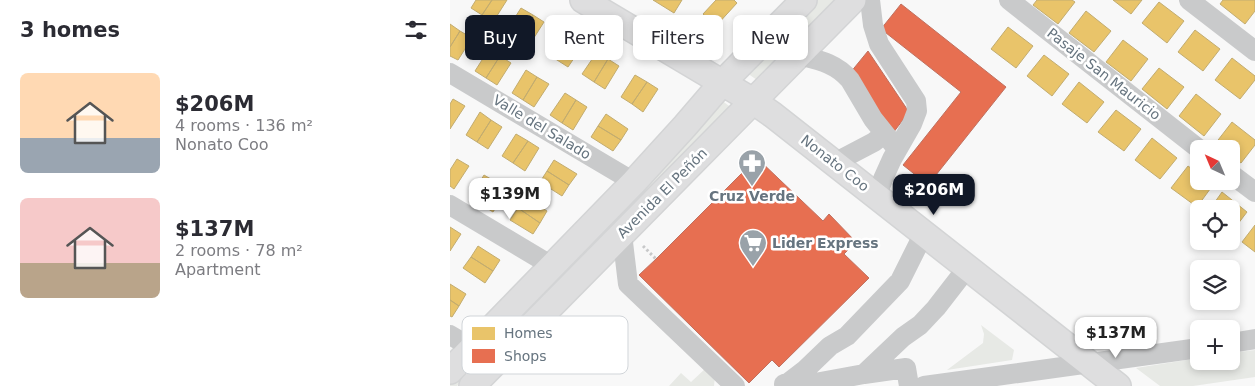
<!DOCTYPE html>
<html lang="en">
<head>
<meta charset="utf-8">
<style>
  body { margin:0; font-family:"DejaVu Sans",sans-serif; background:#f2f2f3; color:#2b2b33; height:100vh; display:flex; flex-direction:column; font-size:19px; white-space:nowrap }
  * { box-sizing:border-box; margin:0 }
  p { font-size:16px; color:#7c7c81 }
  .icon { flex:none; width:28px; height:28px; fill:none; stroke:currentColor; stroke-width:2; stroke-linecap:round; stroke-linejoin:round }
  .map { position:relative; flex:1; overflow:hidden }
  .sheet { display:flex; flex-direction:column; background:#fff; width:450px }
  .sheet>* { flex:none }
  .guide { position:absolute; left:15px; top:15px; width:475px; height:45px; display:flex; gap:10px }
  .needle { width:32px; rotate:316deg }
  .buttons { position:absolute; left:740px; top:140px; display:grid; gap:10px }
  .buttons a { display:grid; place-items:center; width:50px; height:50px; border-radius:8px; background:#fff; box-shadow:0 2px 8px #0003; font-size:25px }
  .price { position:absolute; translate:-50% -42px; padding:0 11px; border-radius:10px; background:#fff; color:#222; font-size:16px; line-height:32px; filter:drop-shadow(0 1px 2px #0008) }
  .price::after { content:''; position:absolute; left:50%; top:30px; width:15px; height:11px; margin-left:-8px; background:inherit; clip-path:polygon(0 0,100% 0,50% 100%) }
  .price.selected { background:#111827; color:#fff }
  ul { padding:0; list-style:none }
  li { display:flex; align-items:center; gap:15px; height:125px; padding:0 20px }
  li span { display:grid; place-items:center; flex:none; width:140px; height:100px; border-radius:8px; color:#555 }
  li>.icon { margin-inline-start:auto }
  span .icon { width:60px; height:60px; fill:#fffc; stroke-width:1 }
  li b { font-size:21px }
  h2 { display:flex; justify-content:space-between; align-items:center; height:60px; padding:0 20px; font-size:21px }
  .tag { padding:0 18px; border-radius:8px; background:#fff; box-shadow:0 2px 8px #0003; font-size:18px; line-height:45px }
  .tag.selected { background:#111827; color:#fff }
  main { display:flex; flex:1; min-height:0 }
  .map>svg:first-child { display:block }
  .green { fill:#e7e9e5 }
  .homes { fill:#e9c46a; stroke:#c2ac70 }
  .shops { fill:#e76f51; stroke:#c0705f }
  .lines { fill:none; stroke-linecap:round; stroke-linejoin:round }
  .major-casing { stroke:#d3d4d5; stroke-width:28 }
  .path { stroke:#c7c8c9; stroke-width:3; stroke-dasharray:2.5 2.5; stroke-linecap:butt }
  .minor { stroke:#c9cacb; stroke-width:20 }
  .major { stroke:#dededf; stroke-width:25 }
  .labels { text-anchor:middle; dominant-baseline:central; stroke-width:5; stroke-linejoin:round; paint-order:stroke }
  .street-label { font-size:14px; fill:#66747f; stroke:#fff }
  .poi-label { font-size:14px; font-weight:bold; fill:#66747f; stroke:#fff }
  .key { fill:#fff; stroke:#d1d5d9; stroke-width:1 }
  .key-label { font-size:14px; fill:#66747f }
</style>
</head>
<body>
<main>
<section class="sheet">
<h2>3 homes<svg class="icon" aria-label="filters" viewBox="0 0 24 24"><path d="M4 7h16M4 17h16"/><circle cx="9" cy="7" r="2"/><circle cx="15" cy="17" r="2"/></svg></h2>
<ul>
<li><span style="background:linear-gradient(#ffd9b3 65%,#9aa5b1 0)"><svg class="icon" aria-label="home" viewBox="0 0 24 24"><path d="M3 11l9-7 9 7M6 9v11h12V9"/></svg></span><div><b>$206M</b><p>4 rooms · 136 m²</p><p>Nonato Coo</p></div></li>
<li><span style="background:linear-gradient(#f6c9c9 65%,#b9a48a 0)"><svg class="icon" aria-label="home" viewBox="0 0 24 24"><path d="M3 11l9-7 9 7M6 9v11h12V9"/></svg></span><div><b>$137M</b><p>2 rooms · 78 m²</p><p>Apartment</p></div></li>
</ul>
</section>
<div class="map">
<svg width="805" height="386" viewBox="0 0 805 386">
  <rect width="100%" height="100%" fill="#f8f8f8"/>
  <path class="green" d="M365,0H386L307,80L294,71Z
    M271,100L282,108L7,386H0V380Z
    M531,325L564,350L562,360L497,370L533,343L534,334Z
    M805,350V377L743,386H710L686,368L749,358V361H781V353Z
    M256,368L265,377L264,386H219L231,373L241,382Z"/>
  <path class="homes" d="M26,0H42L32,15L21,8Z
    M42,0H57L43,22L32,15Z
    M203,0H232L224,13Z
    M266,0H284L287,3L266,26L253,14Z
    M587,0H622L625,2L608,24L583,5Z
    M663,0H692L681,14Z
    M773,0H805V11L795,24L770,4Z
    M709,2L734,21L717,43L692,23Z
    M71,8L83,15L68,37L57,30Z
    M636,11L661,31L644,52L619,33Z
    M83,15L94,22L80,44L68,37Z
    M0,24L10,31L0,47Z
    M558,27L583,46L566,68L541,49Z
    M745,30L770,49L753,71L728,52Z
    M10,31L22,38L8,60L0,56V47Z
    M110,31L121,38L107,60L96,53Z
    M121,38L133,45L118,67L107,60Z
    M673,40L698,59L681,81L656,62Z
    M39,49L50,56L36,78L25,71Z
    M147,52L158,59L144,82L132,74Z
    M594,55L619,74L602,96L577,76Z
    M50,56L61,63L47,85L36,78Z
    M782,58L805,76V80L790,99L765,80Z
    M158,59L169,66L155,89L144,82Z
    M709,68L734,87L717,109L692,89Z
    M76,70L87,77L73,100L62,93Z
    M185,75L197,82L182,104L171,97Z
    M87,77L99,84L84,107L73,100Z
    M197,82L208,89L193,112L182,104Z
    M629,82L654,102L637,123L612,104Z
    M115,93L126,100L112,123L100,115Z
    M746,94L771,114L754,136L729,116Z
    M3,99L15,106L0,129V104Z
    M126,100L137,107L123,130L112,123Z
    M666,110L691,129L674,151L648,132Z
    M30,112L41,120L27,142L16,135Z
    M156,114L178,129L171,140L148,126Z
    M41,120L52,127L38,149L27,142Z
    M782,122L805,140V145L791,163L781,156V149H772L765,144Z
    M148,126L171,140L163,151L141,137Z
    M66,134L78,141L63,163L52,156Z
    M702,138L727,158L710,179L685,160Z
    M78,141L89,148L75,171L63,163Z
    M7,159L19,166L4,189L0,186V170Z
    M104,160L127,174L119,185L97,171Z
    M738,166L749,174V181H758L763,185L747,207L721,188Z
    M97,171L119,185L112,196L90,182Z
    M34,175L46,182L32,205L20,198Z
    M46,182L57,189L43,212L32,205Z
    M772,192L797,212L781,233V209H760Z
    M75,197L97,211L90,223L68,208Z
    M68,208L90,223L83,234L60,220Z
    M805,225V252L792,242Z
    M0,227L11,234L0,251Z
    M28,246L50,260L43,271L21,257Z
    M21,257L43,271L35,283L13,268Z
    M0,284L16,294L9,306L0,300Z
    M0,300L9,306L2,317L0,316Z"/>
  <path class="shops" d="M451,4L556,87L478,185L453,165L511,92L431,29Z
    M418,51L459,112L443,133L400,73Z
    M307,158L373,221L379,214L406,242L394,254L419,278L329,367L322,360L299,383L189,275L206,259Z"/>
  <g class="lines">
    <g class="major-casing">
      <path id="major" d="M133,0L303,101L323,115L668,386
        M0,371L184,182L235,126L272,83L354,0
        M22,386L403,0"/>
    </g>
    <path class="path" d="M193,246L206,259"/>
    <path class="minor" d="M420,0L423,25L429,44L466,101L467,111L462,124L442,159L433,179L427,196
      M559,0L749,149
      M739,0L805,51
      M348,55C368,60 386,63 400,80L423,119L447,149
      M0,73L184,182
      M384,163L424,142L434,134
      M781,174L805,192
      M0,205L102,266
      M172,234L178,284L285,386
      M0,335L22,348
      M781,343L805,339
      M414,374L453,337L470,325L486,308L517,268
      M338,383L355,370L380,346L397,336L450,281L474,233
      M334,384L338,383L354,385L414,374L456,368L459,386
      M474,386L749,348"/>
    <use href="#major" class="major"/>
  </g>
  <defs>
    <g id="pharmacy-pin" transform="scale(1.4375)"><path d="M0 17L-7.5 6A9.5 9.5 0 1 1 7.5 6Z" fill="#99a2a9" stroke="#fff"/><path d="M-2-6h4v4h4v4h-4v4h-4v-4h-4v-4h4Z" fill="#fff"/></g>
    <g id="supermarket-pin" transform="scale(1.4375)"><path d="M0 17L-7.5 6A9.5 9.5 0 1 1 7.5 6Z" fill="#99a2a9" stroke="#fff"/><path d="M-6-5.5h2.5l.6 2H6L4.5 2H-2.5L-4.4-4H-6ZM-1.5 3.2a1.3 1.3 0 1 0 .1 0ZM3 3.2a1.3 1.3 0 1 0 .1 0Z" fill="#fff"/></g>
  </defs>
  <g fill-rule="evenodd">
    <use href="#pharmacy-pin" x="302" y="163"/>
    <use href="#supermarket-pin" x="303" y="243"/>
  </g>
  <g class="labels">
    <g class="street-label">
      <text transform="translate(654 74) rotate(38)">Pasaje San Mauricio</text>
      <text transform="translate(92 127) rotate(31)">Valle del Salado</text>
      <text transform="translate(385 163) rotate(38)">Nonato Coo</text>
      <text transform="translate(212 193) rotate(-45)">Avenida El Peñón</text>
    </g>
    <g class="poi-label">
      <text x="302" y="196">Cruz Verde</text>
      <text x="322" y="243" text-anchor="start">Lider Express</text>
    </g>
  </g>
  <rect x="12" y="316" width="166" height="58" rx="8" class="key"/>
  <rect x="22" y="327" width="23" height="13" fill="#e9c46a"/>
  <rect x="22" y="349" width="23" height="14" fill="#e76f51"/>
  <g class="key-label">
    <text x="54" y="338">Homes</text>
    <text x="54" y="361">Shops</text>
  </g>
</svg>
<div class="buttons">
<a><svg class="needle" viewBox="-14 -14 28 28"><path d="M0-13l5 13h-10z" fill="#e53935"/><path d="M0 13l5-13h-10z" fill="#7c7c81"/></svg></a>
<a><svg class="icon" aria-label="locate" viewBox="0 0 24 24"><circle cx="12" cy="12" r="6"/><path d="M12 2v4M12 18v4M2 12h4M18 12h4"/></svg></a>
<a><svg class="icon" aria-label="layers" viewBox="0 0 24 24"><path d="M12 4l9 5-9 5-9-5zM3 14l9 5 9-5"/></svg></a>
<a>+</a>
</div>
<b class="price selected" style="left:484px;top:216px">$206M</b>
<b class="price" style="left:60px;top:220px">$139M</b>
<b class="price" style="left:666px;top:359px">$137M</b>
<div class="guide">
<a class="tag selected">Buy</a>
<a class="tag">Rent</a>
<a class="tag">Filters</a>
<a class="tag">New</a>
</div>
</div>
</main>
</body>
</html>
